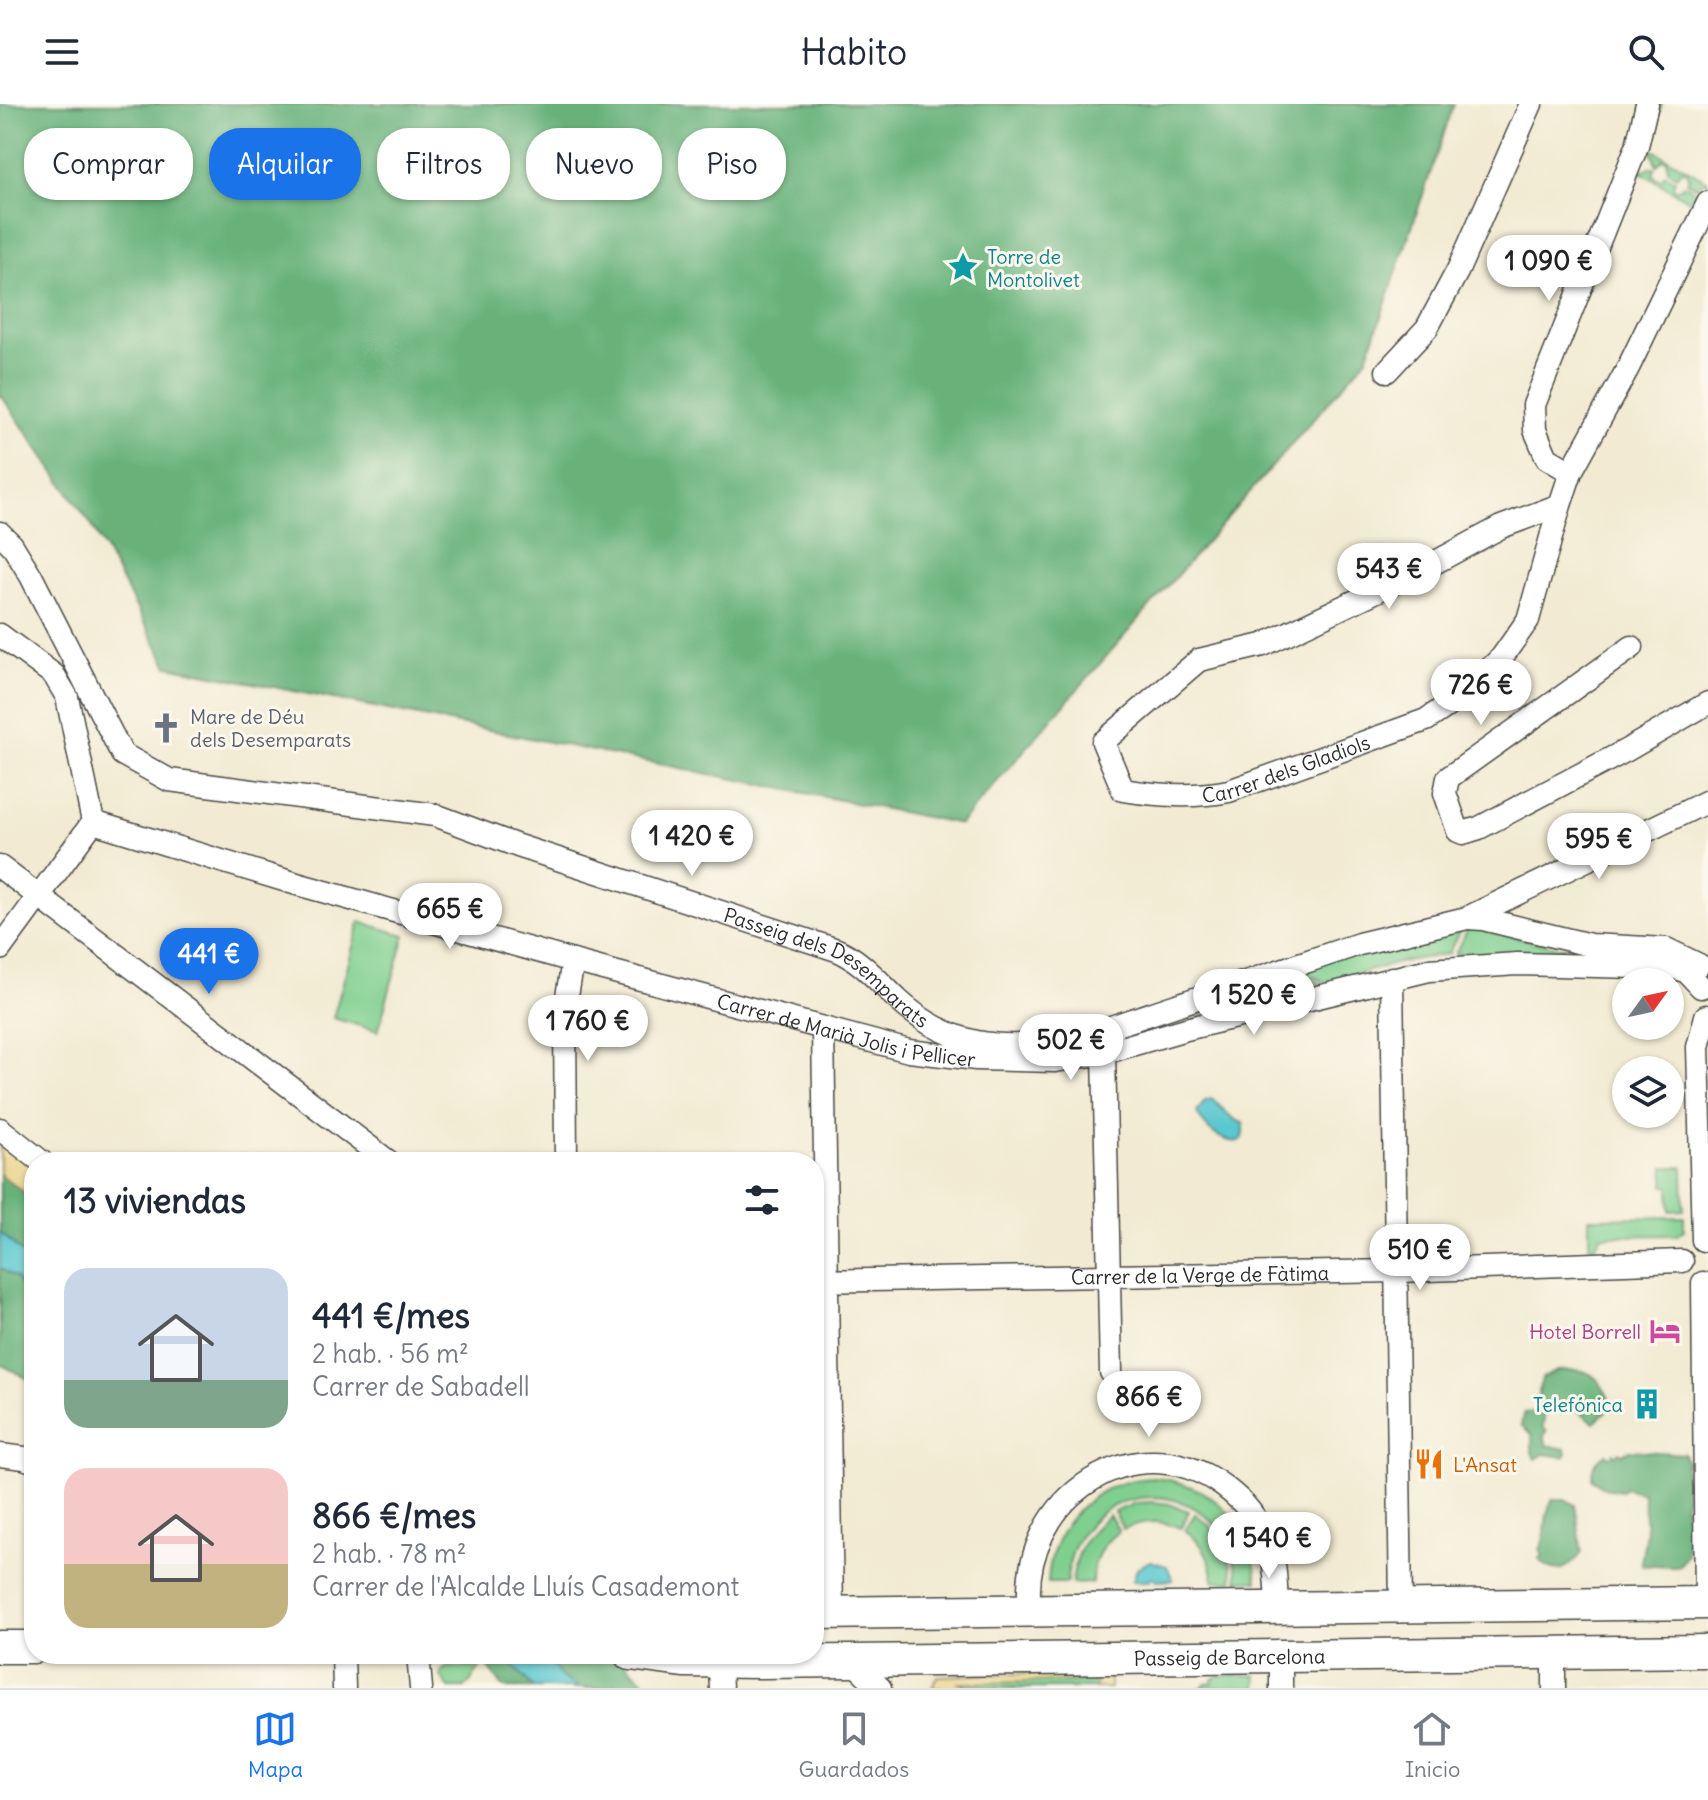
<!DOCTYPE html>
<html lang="es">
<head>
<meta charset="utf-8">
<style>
  body { margin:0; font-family:Delius,sans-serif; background:#f2f2f3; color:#1f2937; height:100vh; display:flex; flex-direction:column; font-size:30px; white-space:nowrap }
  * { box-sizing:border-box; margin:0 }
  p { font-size:26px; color:#747a83 }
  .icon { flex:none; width:44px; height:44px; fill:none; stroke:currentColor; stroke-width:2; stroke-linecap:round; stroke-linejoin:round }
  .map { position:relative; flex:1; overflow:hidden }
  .sheet { position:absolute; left:24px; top:1048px; width:800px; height:512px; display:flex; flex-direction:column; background:#fff; border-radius:32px; box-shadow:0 2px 6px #0004 }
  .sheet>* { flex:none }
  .guide { position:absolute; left:24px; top:24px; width:800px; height:72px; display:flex; gap:16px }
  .needle { width:52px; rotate:57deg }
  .tools { position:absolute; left:1612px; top:864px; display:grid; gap:16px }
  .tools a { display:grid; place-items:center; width:72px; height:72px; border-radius:50%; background:#fff; box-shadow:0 2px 6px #0004; font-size:40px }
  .price { position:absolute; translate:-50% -68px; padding:0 18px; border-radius:28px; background:#fff; color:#222; font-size:26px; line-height:52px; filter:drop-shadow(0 2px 4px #0008) }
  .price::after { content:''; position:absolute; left:50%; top:48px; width:24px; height:18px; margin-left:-12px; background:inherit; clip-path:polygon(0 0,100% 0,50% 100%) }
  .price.on { background:#1a73e8; color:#fff }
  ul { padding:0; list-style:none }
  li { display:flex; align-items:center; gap:24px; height:200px; padding:0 40px }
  li span { display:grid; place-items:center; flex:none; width:224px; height:160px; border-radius:24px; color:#555 }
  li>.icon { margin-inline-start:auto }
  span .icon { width:96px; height:96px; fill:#fffc; stroke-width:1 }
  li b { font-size:34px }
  h2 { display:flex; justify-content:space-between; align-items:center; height:96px; padding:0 40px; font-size:34px }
  .pill { padding:0 28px; border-radius:32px; background:#fff; box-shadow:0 2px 6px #0004; font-size:28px; line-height:72px }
  .pill.on { background:#1a73e8; color:#fff }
  header { display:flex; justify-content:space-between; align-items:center; height:104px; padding:0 40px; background:#fff; font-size:36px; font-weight:600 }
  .tab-bar { display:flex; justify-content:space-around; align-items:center; height:112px; border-top:2px solid #e0e1e3; background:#fff; font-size:22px; color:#747a83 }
  .tab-bar a { display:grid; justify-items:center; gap:4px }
  .tab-bar .on { color:#1a73e8 }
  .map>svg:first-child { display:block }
  .green { fill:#7fcf8f; stroke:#557d5d; stroke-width:2 }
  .forest { fill:#67b27a; stroke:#496e52; stroke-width:2 }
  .sand { fill:#eeda9e; stroke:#8c8264; stroke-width:2 }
  .water { fill:#5ac7cf; stroke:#42797d; stroke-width:2 }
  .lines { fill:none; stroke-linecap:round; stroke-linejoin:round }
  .minor-casing { stroke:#494844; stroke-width:25 }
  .secondary-casing { stroke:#494844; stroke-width:35 }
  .minor { stroke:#fff; stroke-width:22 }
  .secondary { stroke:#fff; stroke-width:32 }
  .labels { text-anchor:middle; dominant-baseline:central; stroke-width:6; stroke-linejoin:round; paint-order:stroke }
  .culture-label { font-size:20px; fill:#0d838f; stroke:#fbf7ec; text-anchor:start }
  .worship-label { font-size:20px; fill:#5b616d; stroke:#fbf7ec; text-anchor:start }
  .street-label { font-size:20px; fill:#2b2b2b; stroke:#fbf7ec }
  .hotel-label { font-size:20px; fill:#b23c85; stroke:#fbf7ec; text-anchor:end }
  .food-label { font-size:20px; fill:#c56008; stroke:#fbf7ec; text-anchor:start }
</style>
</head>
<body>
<header><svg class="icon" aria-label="menu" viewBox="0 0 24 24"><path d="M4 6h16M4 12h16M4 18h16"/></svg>Habito<svg class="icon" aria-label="search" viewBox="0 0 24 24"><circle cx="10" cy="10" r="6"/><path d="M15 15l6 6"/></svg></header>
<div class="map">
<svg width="1708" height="1584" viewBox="0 0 1708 1584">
  <rect width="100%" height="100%" fill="#fbf7ec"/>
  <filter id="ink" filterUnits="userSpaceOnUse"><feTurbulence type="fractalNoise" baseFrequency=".0125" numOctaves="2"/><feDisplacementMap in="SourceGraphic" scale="16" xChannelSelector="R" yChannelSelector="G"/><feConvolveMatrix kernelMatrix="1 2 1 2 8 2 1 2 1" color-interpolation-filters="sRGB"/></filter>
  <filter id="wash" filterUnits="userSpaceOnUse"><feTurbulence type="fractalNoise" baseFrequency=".006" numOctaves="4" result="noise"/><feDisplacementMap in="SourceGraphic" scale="32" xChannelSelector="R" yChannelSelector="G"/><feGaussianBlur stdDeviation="1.8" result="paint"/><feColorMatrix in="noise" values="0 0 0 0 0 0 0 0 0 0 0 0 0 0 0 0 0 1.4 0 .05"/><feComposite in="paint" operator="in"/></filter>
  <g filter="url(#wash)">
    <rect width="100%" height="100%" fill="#f2ead2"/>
    <path class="green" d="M1659,0H1662L1650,44L1708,77V79L1703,78L1697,83L1687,78L1689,73L1686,67L1682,66L1677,72L1668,66L1667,56L1663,55L1657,61L1651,48L1646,45Z
      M1651,63L1655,64L1653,70L1656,74L1662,75L1665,70L1675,76L1673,81L1676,86L1685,81L1695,87L1694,91L1699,98L1696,101L1640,68L1626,105L1622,103L1638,65L1645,66Z
      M360,818L405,831L378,927L333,914Z
      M1462,822L1448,850L1410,856L1326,878L1307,870L1163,922L1093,944L1039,947L1370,843Z
      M1469,822L1593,851L1534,848L1455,850Z
      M1307,873L1322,880L1187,915Z
      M1665,1063H1683L1684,1106L1670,1107L1669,1082H1664Z
      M1684,1113V1126L1677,1131L1601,1132L1595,1143L1589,1142V1114Z
      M1154,1374C1212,1379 1252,1419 1257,1477H1238C1228,1363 1071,1367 1067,1479H1048C1050,1420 1095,1375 1154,1374Z
      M1153,1398L1169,1400L1189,1407L1181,1424C1160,1416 1144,1416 1123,1425L1114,1408L1136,1399Z
      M1195,1410C1219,1426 1231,1448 1233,1477L1214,1478C1212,1455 1203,1439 1185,1426Z
      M1109,1411L1119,1427C1101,1440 1092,1457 1092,1479L1072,1480C1075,1450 1085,1430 1109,1411Z
      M447,1563L480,1564V1565L465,1584H449L441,1573V1568Z
      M1257,1571L1256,1584H1201L1205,1580L1213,1579L1212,1576L1218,1572Z
      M1096,1577V1584H968L956,1579Z"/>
    <path class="forest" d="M0,0H1454L1367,254L960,720L168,562L92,422L0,290Z
      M0,1070L34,1097V1160L0,1128Z
      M0,1164L16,1174L26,1191L34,1192V1278L0,1260Z
      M1578,1266C1595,1268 1601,1280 1609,1294L1606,1298L1609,1305L1594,1318L1573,1303L1556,1302L1553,1298L1545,1303L1543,1323L1547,1328L1544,1331L1547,1341L1566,1345L1567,1350L1564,1353L1544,1350L1536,1355L1532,1349V1331L1521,1321L1524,1309L1535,1308L1542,1274L1557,1267Z
      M1630,1346L1684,1350L1687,1359L1685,1362L1686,1397L1683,1402L1686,1404L1683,1409L1686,1411L1687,1451L1679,1462C1667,1463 1656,1459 1644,1462L1641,1459L1646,1428L1643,1389L1625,1384L1622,1387L1604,1384L1592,1375C1592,1358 1596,1359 1606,1349L1610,1353L1613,1349L1615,1352L1619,1348L1622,1350Z
      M1553,1395H1565L1575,1401C1578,1417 1579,1432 1582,1449C1570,1464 1556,1474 1539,1455L1543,1451L1540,1446C1548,1429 1543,1410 1553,1395Z
      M472,1550H500L509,1557L534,1584H504L489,1564Z
      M545,1550H616L651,1584H580L561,1573Z"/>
    <path class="sand" d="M0,1034L34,1061V1096L0,1070Z
      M1110,1568V1584H1096L1095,1577L959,1579L967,1584H932L937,1572Z"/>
    <path class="water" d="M1211,995C1223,1002 1229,1016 1243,1019C1252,1052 1208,1036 1197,1008L1205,997Z
      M0,1128L34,1160V1192L26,1191L16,1174L0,1164Z
      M1150,1457L1167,1462L1173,1476L1156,1477L1152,1473L1149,1477H1133L1137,1464Z
      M500,1550H545L561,1573L579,1584H534L509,1557Z"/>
  </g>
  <g filter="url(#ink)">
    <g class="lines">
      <g class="minor-casing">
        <g id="minor">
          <path d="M1387,267L1427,224L1458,166L1531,0"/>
          <path d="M1571,368L1547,354L1535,326L1534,301L1637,42L1647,0"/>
          <path id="s1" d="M1560,401L1501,423L1423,465L1263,541L1199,556L1103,638L1123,686C1159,692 1193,694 1229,687L1426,616L1462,592L1502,553L1528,516L1560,401L1571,368L1628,264L1708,99"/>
          <path id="s2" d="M0,429L12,441L31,472L122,650L169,676L435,711L518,742L837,846C860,855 880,879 898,896C956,949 1015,948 1087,931L1359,840L1467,814L1708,697"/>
          <path d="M0,531L54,571L67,593L93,718"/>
          <path d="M1632,543L1448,674L1445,689L1458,727L1463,729L1479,724L1627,646L1708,599"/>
          <path id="s3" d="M93,718L297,780L573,857L909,947L976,955L1055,957L1104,949L1186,925L1429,866L1517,860L1676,864L1687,868L1701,883"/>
          <path d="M0,763L389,1058"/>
          <path d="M1468,814L1483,815L1590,841L1666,845L1699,861"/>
          <path d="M0,845L93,718"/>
          <path d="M1392,874L1401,1502"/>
          <path d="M823,924L832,1508"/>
          <path d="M1104,949L1111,1268"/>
          <path d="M0,1025L42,1058"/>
          <path d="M566,1058L565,904L573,857"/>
          <path d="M1703,1136L1698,943L1706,912"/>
          <path id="s4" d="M814,1177L1397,1167L1682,1157"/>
          <path d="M1703,1179L1706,1499"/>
          <path d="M0,1351L24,1354L34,1358"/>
          <path d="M1030,1506C1016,1394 1141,1310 1232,1389C1249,1403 1263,1423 1270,1443C1276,1462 1276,1484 1277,1504"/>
          <path d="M1554,1549V1584"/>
          <path d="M343,1550L344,1584"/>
          <path d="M418,1550L421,1584"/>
          <path d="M719,1550L721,1584"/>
          <path d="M1281,1552V1584"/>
          <path d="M853,1558L880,1584"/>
        </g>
      </g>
      <g class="secondary-casing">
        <g id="secondary">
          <path d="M814,1509L1708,1499"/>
          <path d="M0,1543H34"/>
          <path id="s5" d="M630,1550L683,1557L760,1558L1708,1547"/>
        </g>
      </g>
      <use href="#minor" class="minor"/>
      <use href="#secondary" class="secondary"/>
    </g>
  </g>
  <defs>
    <g id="sight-bare" transform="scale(2.4)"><path d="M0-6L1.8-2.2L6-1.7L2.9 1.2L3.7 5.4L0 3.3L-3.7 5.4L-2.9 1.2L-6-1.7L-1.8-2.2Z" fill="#0f9aa8" stroke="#fbf7ec" stroke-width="2.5" paint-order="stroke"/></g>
    <g id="church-bare" transform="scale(2.4)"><path d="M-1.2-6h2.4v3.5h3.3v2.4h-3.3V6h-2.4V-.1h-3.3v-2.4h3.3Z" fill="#6b7280" stroke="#fbf7ec" stroke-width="2.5" paint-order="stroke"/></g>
    <g id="hotel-bare" transform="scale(2.4)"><path d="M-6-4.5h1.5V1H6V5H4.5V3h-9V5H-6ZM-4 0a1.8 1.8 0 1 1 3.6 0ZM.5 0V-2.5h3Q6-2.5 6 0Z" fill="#d1479c" stroke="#fbf7ec" stroke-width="2.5" paint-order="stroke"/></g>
    <g id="building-bare" transform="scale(2.4)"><path d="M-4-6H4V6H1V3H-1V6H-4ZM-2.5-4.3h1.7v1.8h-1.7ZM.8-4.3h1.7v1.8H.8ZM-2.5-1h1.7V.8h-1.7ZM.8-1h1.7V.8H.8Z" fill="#0f9aa8" stroke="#fbf7ec" stroke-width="2.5" paint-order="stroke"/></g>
    <g id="restaurant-bare" transform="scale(2.4)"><path d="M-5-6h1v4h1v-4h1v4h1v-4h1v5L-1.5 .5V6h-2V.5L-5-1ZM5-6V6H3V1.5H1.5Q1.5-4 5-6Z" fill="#e8710a" stroke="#fbf7ec" stroke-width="2.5" paint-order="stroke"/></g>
  </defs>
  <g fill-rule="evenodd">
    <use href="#sight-bare" x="963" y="163"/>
    <use href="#church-bare" x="166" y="624"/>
    <use href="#hotel-bare" x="1665" y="1227"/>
    <use href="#building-bare" x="1647" y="1300"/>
    <use href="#restaurant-bare" x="1429" y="1360"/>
  </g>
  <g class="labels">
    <g class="culture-label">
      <text x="987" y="152">Torre de<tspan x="987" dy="23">Montolivet</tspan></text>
      <text x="1623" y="1300" text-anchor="end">Telefónica</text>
    </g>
    <g class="worship-label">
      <text x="190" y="612">Mare de Déu<tspan x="190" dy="23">dels Desemparats</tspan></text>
    </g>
    <g class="street-label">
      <text stroke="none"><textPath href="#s1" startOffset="740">Carrer dels Gladiols</textPath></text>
      <text stroke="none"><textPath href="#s2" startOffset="998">Passeig dels Desemparats</textPath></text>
      <text stroke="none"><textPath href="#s3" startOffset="782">Carrer de Marià Jolis i Pellicer</textPath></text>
      <text stroke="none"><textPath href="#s4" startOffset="386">Carrer de la Verge de Fàtima</textPath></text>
      <text stroke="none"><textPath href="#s5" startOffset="600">Passeig de Barcelona</textPath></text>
    </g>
    <g class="hotel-label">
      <text x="1641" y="1227">Hotel Borrell</text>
    </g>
    <g class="food-label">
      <text x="1453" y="1360">L'Ansat</text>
    </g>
  </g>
</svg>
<div class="tools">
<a><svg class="needle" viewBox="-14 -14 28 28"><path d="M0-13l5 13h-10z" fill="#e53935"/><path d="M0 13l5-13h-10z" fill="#747a83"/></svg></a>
<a><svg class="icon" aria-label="layers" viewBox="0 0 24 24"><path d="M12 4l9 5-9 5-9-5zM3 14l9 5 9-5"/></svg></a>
</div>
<b class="price" style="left:1549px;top:199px">1 090 €</b>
<b class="price" style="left:1389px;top:507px">543 €</b>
<b class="price" style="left:1481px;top:623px">726 €</b>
<b class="price" style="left:692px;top:774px">1 420 €</b>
<b class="price" style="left:1599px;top:777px">595 €</b>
<b class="price" style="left:450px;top:847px">665 €</b>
<b class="price on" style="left:209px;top:892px">441 €</b>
<b class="price" style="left:1254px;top:933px">1 520 €</b>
<b class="price" style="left:588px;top:959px">1 760 €</b>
<b class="price" style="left:1071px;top:978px">502 €</b>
<b class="price" style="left:1420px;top:1188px">510 €</b>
<b class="price" style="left:1149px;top:1335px">866 €</b>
<b class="price" style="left:1269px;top:1476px">1 540 €</b>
<div class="guide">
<a class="pill">Comprar</a>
<a class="pill on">Alquilar</a>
<a class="pill">Filtros</a>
<a class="pill">Nuevo</a>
<a class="pill">Piso</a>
</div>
<section class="sheet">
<h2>13 viviendas<svg class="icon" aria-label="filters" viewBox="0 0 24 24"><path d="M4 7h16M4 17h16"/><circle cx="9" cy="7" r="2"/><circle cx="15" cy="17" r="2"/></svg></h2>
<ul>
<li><span style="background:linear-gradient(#c9d6e8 70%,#7fa58c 0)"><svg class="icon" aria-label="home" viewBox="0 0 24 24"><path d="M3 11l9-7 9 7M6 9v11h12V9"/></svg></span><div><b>441 €/mes</b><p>2 hab. · 56 m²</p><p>Carrer de Sabadell</p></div></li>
<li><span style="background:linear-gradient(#f6c9c9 60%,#c2b280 0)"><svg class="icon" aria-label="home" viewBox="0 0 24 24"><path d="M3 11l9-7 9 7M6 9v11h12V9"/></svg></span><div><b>866 €/mes</b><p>2 hab. · 78 m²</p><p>Carrer de l'Alcalde Lluís Casademont</p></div></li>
</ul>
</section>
</div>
<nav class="tab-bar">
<a class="on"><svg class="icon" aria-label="map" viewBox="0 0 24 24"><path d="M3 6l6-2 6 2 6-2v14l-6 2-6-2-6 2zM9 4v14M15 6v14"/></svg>Mapa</a>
<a><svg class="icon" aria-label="saved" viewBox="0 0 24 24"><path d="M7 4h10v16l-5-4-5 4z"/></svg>Guardados</a>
<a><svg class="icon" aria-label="home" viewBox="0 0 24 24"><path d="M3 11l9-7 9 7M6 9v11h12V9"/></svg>Inicio</a>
</nav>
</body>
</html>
